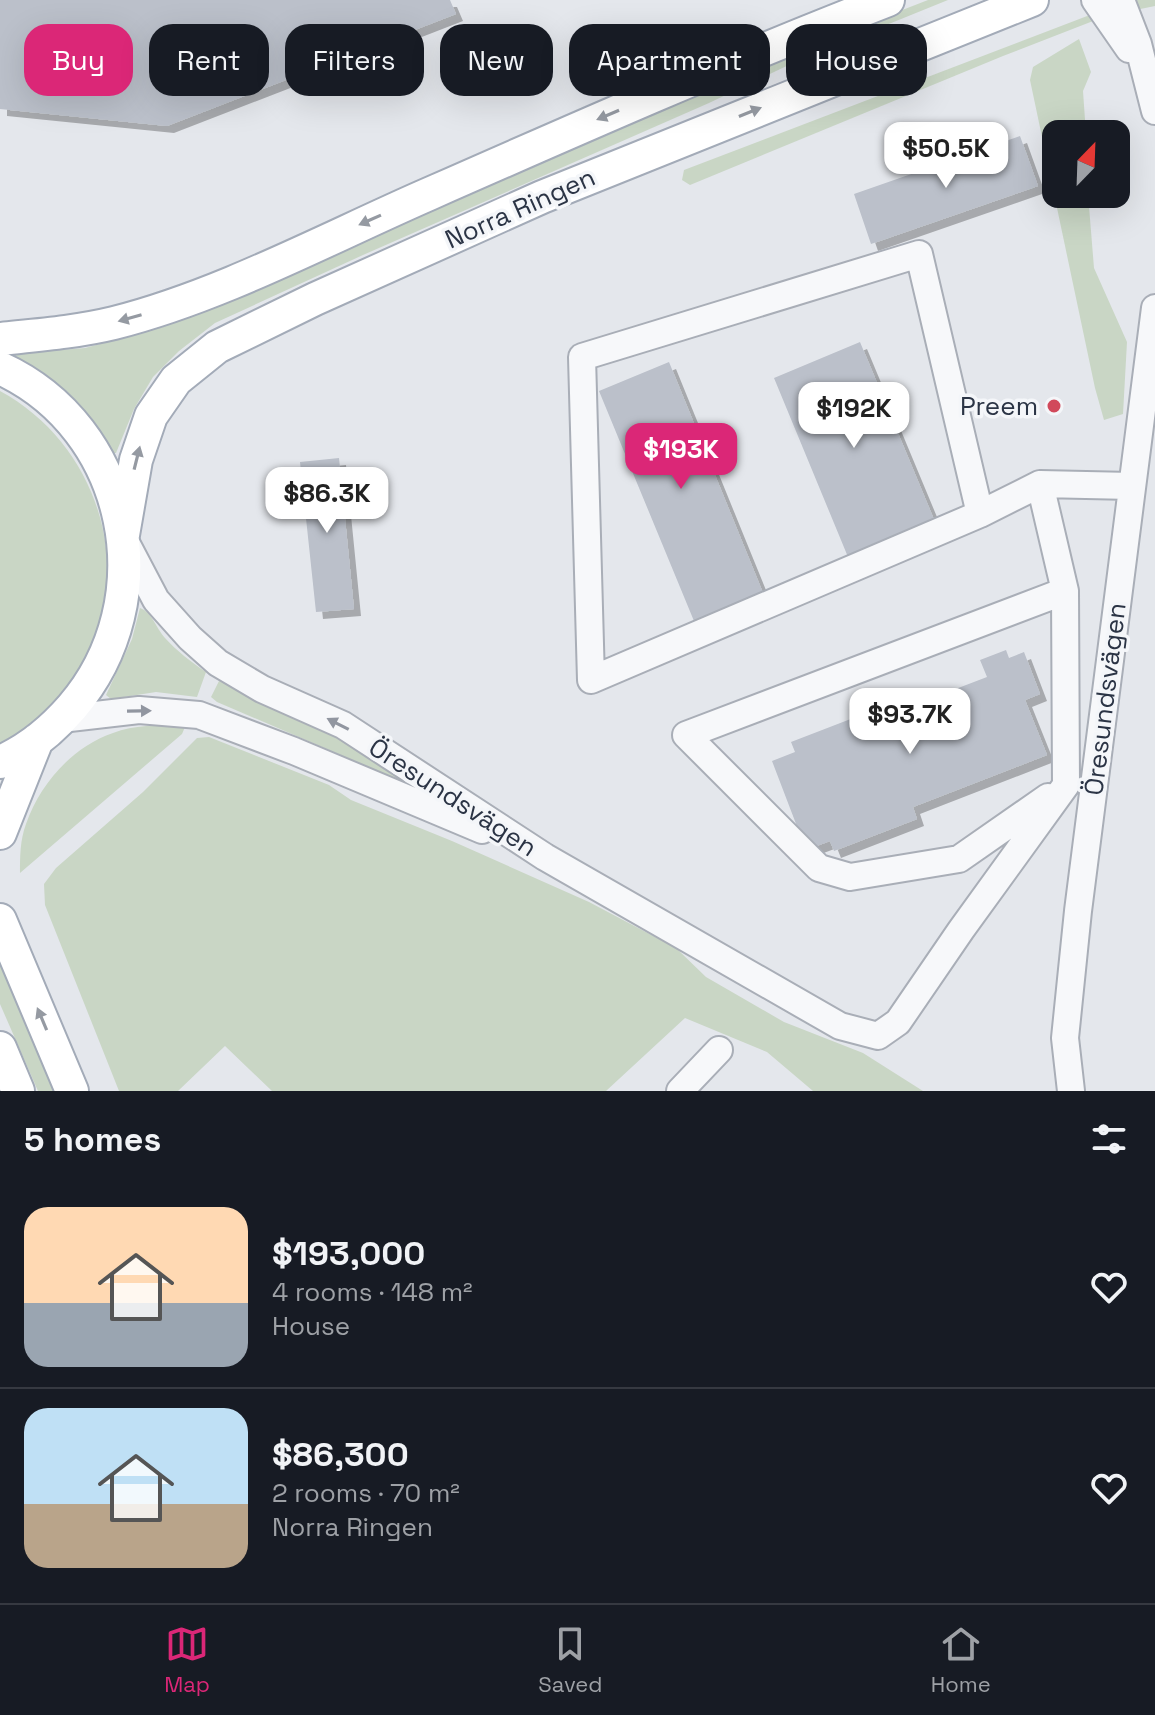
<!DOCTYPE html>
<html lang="en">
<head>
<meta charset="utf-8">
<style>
  body { margin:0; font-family:"Space Grotesk",sans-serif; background:#242831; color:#f1f3f6; height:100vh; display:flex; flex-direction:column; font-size:30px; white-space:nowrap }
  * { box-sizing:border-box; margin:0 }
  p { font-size:26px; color:#9ea1a6 }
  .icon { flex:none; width:44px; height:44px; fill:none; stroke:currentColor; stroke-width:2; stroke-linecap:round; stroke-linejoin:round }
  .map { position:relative; height:1091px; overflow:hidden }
  .sheet { display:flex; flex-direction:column; background:#171b24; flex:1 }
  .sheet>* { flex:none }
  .hud { position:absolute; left:24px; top:24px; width:1108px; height:72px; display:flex; gap:16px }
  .needle { width:52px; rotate:23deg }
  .tools { position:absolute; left:1042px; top:120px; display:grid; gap:16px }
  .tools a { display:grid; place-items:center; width:88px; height:88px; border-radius:16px; background:#171b24; box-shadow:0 8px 32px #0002; font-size:40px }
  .price { position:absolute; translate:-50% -68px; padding:0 18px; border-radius:16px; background:#fff; color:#222; font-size:26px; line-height:52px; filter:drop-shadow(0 2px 4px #0008) }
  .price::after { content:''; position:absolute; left:50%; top:48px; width:24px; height:18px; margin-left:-12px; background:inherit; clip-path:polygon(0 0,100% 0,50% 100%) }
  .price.on { background:#db2777; color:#fff }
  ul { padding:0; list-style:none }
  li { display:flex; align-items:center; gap:24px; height:200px; padding:0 24px }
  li+li { border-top:2px solid #363941 }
  li span { display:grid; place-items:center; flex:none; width:224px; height:160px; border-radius:24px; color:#555 }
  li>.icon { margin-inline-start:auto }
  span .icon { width:96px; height:96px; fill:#fffc; stroke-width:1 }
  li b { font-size:34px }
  h2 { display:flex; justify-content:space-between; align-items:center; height:96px; padding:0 24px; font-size:34px }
  .pill { padding:0 28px; border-radius:24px; background:#171b24; box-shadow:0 8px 32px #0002; font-size:28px; line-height:72px }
  .pill.on { background:#db2777; color:#fff }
  .dock { display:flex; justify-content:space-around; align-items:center; height:112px; border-top:2px solid #363941; background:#171b24; font-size:22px; color:#9ea1a6 }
  .dock a { display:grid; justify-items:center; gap:4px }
  .dock .on { color:#db2777 }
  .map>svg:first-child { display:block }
  .green { fill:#c9d6c5 }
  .building { fill:#bbc0ca; filter:url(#shadow) }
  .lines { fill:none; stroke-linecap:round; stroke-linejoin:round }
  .minor-casing { stroke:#a9aeb7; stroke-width:30 }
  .major-casing { stroke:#a3abb8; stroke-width:36 }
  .minor { stroke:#f7f8fa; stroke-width:26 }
  .major { stroke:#fff; stroke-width:32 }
  .oneway { fill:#959aa2 }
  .oneway2 { fill:#9196a0 }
  .poi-dot { fill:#d1495b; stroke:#f4f6f9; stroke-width:3 }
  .labels { text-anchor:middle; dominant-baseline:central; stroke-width:7; stroke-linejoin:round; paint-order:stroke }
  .street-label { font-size:26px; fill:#2b3445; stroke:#f4f6f9 }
  .poi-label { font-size:26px; fill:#2b3445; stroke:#f4f6f9; text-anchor:end }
</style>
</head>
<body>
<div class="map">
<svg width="1155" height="1091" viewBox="0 0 1155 1091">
  <defs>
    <filter id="shadow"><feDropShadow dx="7" dy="7" stdDeviation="0" flood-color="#0004"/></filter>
  </defs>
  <rect width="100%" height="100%" fill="#e4e7ec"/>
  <path class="green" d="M928,0H948L795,62L709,103L363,255L215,323L179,351L153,377L134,409L116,453H113L86,416L13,360L14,354L85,348L163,327L557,153L787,55Z
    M1129,0H1155V6L1106,16L1003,56L690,185L682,180L684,170Z
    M1079,39L1091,72L1083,91L1086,134H1056V194H1088L1094,268L1127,342L1123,414L1104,420L1095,388L1030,80L1033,67Z
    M0,391C100,445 139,575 79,674C60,706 31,727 0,747Z
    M140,608C152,612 156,628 165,638C177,651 191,662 206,672L197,697L156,692L111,699L106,695L132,639Z
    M219,681L332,730L419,784L413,786L217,702L211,697Z
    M180,724L185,727L182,734L20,873C20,857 20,840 26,824C40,784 72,747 113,733C134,725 158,725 180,724Z
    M209,737L329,785L351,800L452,841L589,902L676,948L706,977L784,1022L863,1053L923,1091H813L767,1052L685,1018L606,1091H272L225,1046L178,1091H119L45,905L44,884L56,868L143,792L197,738Z
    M0,963L55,1091H38L0,1004Z"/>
  <path class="building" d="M0,0H450L456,14L167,126L0,109Z
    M1020,136L1038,186L871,244L854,194Z
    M860,342L935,522L848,557L774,378Z
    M669,362L763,593L694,621L599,391Z
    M339,458L354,609L316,612L300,462Z
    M1006,650L1009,658L1024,652L1040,694L1025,700L1047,755L913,807L917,819L834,851L830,841L806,850L772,761L795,752L791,742L874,710L877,719L987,677L980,660Z"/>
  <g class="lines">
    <g class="minor-casing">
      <path id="minor" d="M1095,0L1129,49
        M1121,0L1138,44L1155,111
        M980,514L919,254L582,357L591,680L980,514L1040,484
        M124,539L156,600L190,638L218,663L262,689L343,725L545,857L840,1026L878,1036L898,1022L961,930L1066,785L1065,591L1040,484L1132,486
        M61,719L139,710L199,715L294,751L482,830
        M1048,797L959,859L850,877L819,868L686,735L1065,591
        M680,1091L719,1050
        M1071,1091L1065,1038L1078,911L1155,308"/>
    </g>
    <g class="major-casing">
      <path id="major" d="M0,339C38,335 77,332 114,323C221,296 328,238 429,194C581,127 733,60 888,0
        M0,368C131,428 164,600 72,707C52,730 28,750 0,762
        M123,535L136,460L151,416L176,380L217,347L315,299L542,197L1032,0
        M0,833L37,740
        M0,920L72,1091
        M0,1048L18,1091"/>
    </g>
    <use href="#minor" class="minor"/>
    <use href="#major" class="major"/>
  </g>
  <defs><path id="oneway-solid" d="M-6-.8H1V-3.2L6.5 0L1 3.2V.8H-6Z" transform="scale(2)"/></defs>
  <g class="oneway">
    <use href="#oneway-solid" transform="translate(750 112) rotate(-22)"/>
    <use href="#oneway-solid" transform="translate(608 115) rotate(157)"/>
    <use href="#oneway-solid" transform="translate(370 220) rotate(156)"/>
    <use href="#oneway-solid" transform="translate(130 318) rotate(164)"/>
    <use href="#oneway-solid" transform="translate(137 458) rotate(-76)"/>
    <use href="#oneway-solid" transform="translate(42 1019) rotate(-113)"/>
  </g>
  <g class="oneway2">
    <use href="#oneway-solid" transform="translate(139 711) rotate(-1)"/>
    <use href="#oneway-solid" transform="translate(338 724) rotate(-153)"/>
  </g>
  <circle class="poi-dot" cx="1054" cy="406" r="8"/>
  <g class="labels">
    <g class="street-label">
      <text transform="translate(520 208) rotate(-24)">Norra Ringen</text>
      <text transform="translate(1105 699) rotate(-83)">Öresundsvägen</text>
      <text transform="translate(453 797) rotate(33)">Öresundsvägen</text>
    </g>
    <g class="poi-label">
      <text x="1038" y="406">Preem</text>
    </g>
  </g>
</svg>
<div class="tools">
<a><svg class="needle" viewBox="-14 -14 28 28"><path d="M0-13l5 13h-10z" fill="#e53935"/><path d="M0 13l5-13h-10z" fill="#9ea1a6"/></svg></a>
</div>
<b class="price" style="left:946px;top:190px">$50.5K</b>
<b class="price" style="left:854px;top:450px">$192K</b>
<b class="price on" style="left:681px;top:491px">$193K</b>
<b class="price" style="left:327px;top:535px">$86.3K</b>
<b class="price" style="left:910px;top:756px">$93.7K</b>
<div class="hud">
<a class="pill on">Buy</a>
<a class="pill">Rent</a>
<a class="pill">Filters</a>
<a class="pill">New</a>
<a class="pill">Apartment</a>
<a class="pill">House</a>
</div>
</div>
<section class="sheet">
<h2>5 homes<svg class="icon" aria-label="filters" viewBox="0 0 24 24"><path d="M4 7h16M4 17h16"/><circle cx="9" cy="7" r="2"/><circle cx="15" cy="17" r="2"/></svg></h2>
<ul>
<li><span style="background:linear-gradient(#ffd9b3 60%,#9aa5b1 0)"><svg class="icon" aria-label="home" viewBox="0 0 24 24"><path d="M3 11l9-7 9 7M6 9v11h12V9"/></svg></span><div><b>$193,000</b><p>4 rooms · 148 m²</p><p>House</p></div><svg class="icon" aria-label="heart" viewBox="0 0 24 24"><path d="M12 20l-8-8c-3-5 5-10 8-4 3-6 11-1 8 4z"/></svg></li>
<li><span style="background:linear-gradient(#bfe0f5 60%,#b9a48a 0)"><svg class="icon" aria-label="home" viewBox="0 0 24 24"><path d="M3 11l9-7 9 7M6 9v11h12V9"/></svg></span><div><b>$86,300</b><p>2 rooms · 70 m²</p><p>Norra Ringen</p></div><svg class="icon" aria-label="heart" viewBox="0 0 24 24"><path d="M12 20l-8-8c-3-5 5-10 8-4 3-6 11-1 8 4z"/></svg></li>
</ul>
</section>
<nav class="dock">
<a class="on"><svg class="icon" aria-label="map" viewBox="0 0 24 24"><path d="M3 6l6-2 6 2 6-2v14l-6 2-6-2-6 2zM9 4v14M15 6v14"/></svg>Map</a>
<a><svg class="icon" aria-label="saved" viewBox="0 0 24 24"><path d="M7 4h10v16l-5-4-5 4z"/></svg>Saved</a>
<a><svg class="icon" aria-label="home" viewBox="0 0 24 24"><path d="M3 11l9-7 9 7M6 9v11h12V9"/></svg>Home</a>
</nav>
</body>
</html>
